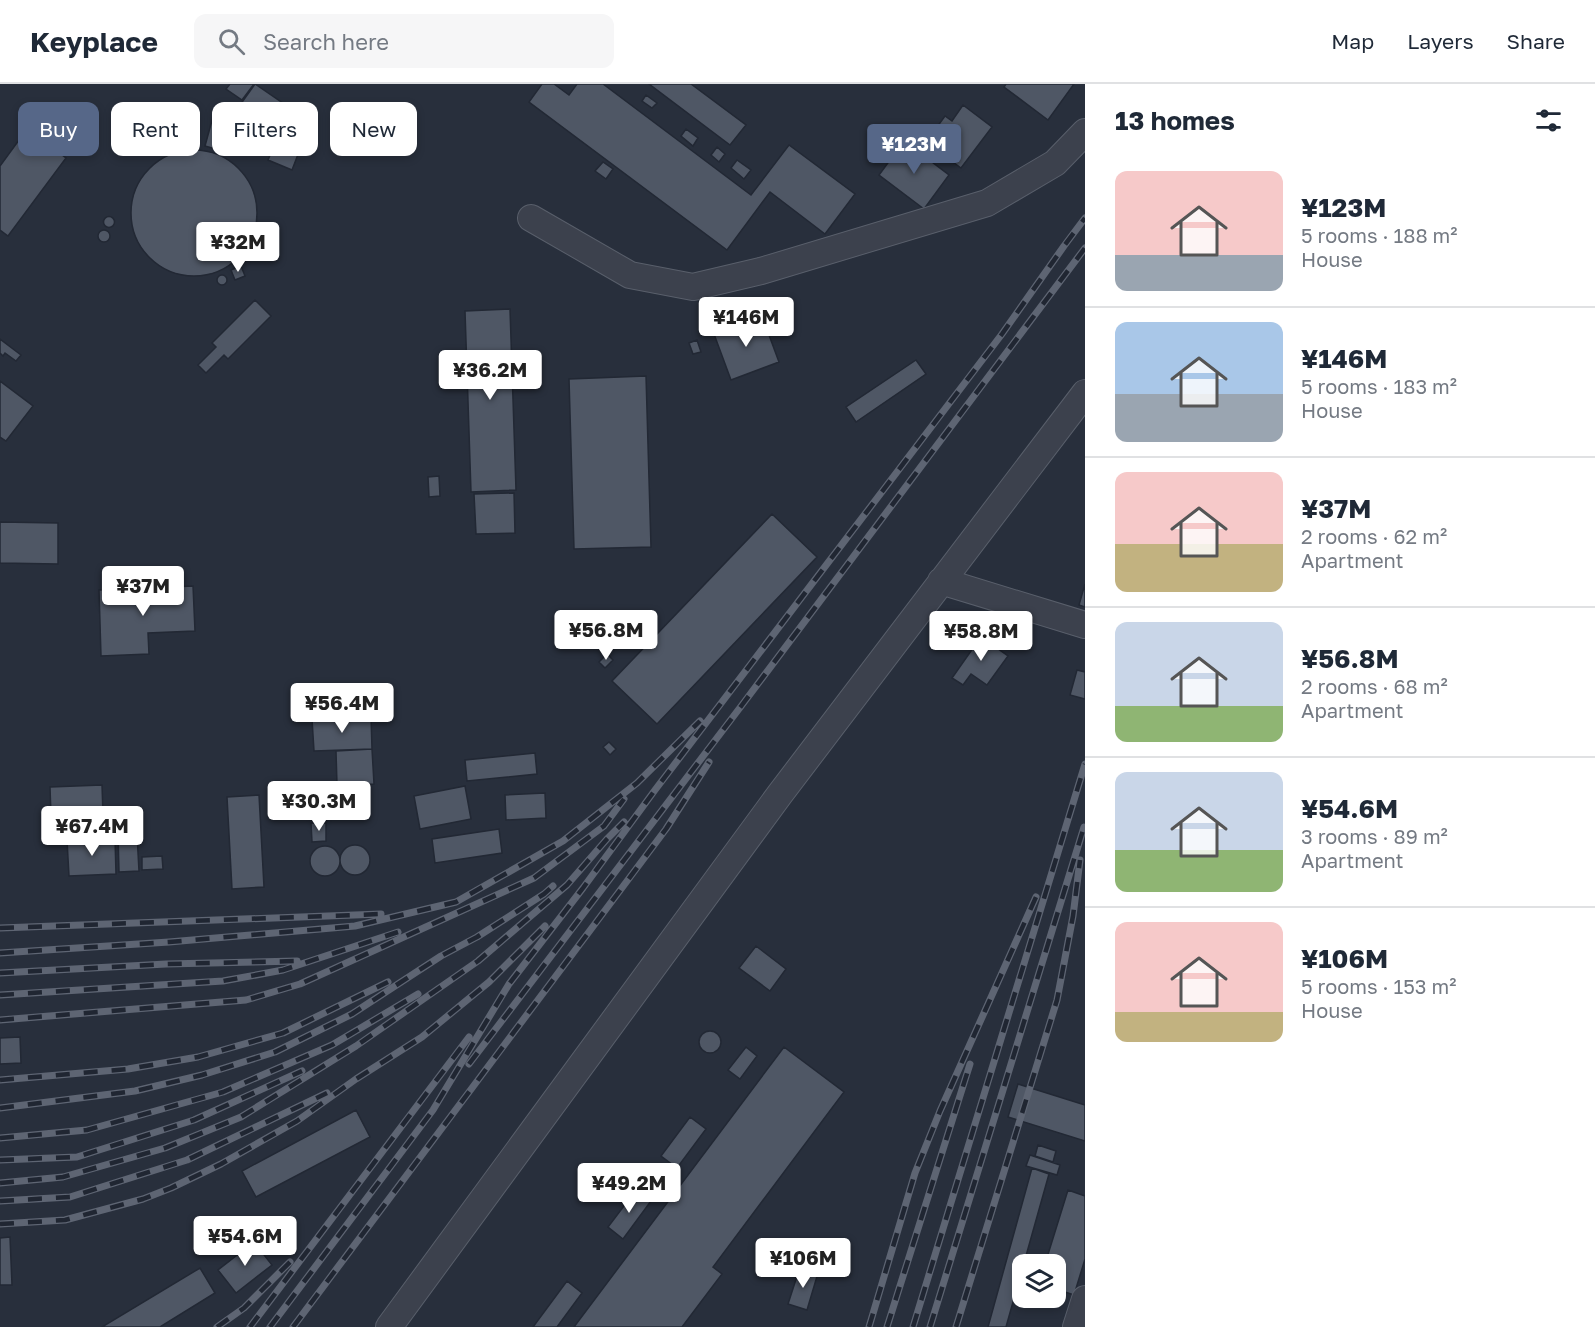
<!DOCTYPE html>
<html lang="en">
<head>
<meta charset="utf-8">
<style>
  body { margin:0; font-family:"Golos Text",sans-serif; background:#f6f6f7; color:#1f2937; height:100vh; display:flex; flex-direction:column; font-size:22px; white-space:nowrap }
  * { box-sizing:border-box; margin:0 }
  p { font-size:20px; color:#747a83 }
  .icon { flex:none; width:33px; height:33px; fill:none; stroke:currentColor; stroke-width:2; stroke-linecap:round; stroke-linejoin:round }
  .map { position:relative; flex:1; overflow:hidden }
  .drawer { display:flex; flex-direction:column; background:#fff; width:510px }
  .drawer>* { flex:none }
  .top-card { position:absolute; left:18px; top:18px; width:570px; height:54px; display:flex; gap:12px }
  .tools { position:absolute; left:1012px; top:1170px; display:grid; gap:12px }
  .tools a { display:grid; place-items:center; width:54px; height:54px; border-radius:12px; background:#fff; box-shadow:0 3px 9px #0003; font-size:30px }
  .price { position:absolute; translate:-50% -51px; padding:0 14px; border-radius:6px; background:#fff; color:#222; font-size:20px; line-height:39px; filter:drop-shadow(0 2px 3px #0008) }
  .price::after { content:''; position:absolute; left:50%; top:36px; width:18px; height:14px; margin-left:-9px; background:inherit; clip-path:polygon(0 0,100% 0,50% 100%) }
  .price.selected { background:#566788; color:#fff }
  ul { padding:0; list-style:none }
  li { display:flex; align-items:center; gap:18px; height:150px; padding:0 30px }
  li+li { border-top:2px solid #e0e1e3 }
  li span { display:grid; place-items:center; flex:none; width:168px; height:120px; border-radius:12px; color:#555 }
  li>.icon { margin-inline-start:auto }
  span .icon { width:72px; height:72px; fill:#fffc; stroke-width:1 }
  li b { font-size:26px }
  h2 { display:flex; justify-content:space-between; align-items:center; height:72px; padding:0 30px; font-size:26px }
  .chip { padding:0 21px; border-radius:12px; background:#fff; box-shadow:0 3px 9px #0003; font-size:21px; line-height:54px }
  .chip.selected { background:#566788; color:#fff }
  header { display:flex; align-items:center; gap:36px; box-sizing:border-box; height:84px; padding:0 30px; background:#fff; border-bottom:2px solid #e0e1e3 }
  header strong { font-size:28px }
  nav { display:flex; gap:33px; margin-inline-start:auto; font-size:21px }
  .search { width:420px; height:54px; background:#f6f6f7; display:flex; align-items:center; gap:15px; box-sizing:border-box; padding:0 21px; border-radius:12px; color:#747a83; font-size:22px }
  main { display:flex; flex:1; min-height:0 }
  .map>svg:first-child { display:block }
  .building { fill:#4f5765; stroke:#222834; stroke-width:1.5 }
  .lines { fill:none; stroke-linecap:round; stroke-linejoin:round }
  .minor-casing { stroke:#595f6b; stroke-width:28 }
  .minor { stroke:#3c414d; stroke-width:26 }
  .rail-casing { stroke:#5e6573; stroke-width:7 }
  .rail { stroke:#202632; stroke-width:4.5; stroke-dasharray:14; stroke-linecap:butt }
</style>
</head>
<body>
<header>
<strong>Keyplace</strong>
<div class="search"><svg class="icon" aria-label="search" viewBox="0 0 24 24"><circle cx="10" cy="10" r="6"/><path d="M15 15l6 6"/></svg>Search here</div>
<nav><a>Map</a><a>Layers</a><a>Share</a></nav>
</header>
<main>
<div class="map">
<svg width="1085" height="1243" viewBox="0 0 1085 1243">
  <rect width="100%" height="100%" fill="#282f3c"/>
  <path class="building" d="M230,0H254L242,16L226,5Z
    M255,0L287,22L266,51L235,28Z
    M542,0H554L569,11L577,0H603L751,111L789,61L855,110L825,150L770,108L727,166L529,18Z
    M649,0H691L746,41L730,61Z
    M1006,0H1074L1048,36L1004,3Z
    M646,11L657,19L652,24L642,17Z
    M963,21L992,43L961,84L926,58L945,32L952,37Z
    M214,29L242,37L233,70L205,62Z
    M27,45L66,74L8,152L0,146V82Z
    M686,45L698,54L693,62L681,52Z
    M279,50L302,60L292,86L268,76Z
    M904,57L949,91L924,125L879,91Z
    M717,63L725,70L719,78L711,71Z
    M131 129a63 63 0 1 1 126 0a63 63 0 1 1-126 0Z
    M737,76L751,86L744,95L731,84Z
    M603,78L613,85L606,95L595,87Z
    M103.5 138a5.5 5.5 0 1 1 11 0a5.5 5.5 0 1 1-11 0Z
    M98 152a6 6 0 1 1 12 0a6 6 0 1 1-12 0Z
    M241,182L245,192L235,196L231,186Z
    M217 196a5 5 0 1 1 10 0a5 5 0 1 1-10 0Z
    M255,216L271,232L228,275L224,271L206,289L198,281L216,263L212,259Z
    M510,225L516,406L471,408L465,227Z
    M762,232L779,278L731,296L714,250Z
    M0,255L21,271L16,277L5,269L3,272L0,269Z
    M697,256L701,268L693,270L689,259Z
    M916,276L926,290L856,338L846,323Z
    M646,292L651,463L574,465L569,295Z
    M0,297L33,322L6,357L0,353Z
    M439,392L440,412L429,413L428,393Z
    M514,409L515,449L476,450L474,410Z
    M772,430L817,473L657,640L612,597Z
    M0,438L58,439V480L0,479Z
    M1085,500V523L1079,521Z
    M193,502L195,547L148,549L149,570L101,572L99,506Z
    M985,547L991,551L987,557L1008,572L987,601L971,590L963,601L952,594Z
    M607,570L613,576L605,584L599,578Z
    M1077,586L1085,588V615L1070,611Z
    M371,632L372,665L314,667L312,635Z
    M609,658L616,665L610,671L603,663Z
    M372,665L374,700L337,701L336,667Z
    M535,669L537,690L467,697L465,676Z
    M102,701L103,730L51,732L50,703Z
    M465,702L471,735L420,745L414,712Z
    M545,709L546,734L506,736L505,711Z
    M259,711L264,803L232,805L227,713Z
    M311,739H326V757L312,758Z
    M499,745L502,769L435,779L432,755Z
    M118,750H137L139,787L119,788Z
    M115,754L116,790L69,792L67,756Z
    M340 776a15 15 0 1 1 30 0a15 15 0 1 1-30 0Z
    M310 777a15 15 0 1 1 30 0a15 15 0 1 1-30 0Z
    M162,772L163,785L142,786V773Z
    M756,862L786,885L770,907L739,884Z
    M699 958a11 11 0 1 1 22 0a11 11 0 1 1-22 0Z
    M20,953L21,979L0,980V954Z
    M746,963L757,972L740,995L728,986Z
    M784,963L844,1008L713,1183L722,1190L682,1243H574Z
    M1018,1000L1085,1021V1057L1008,1033Z
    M356,1026L370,1053L256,1113L242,1087Z
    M690,1033L706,1045L677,1084L661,1072Z
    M1038,1061L1056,1067L1053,1078L1035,1072Z
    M1030,1071L1060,1081L1057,1091L1026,1082Z
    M1032,1084L1049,1090L1006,1243H988Z
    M636,1106L651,1117L623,1155L608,1143Z
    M1068,1106L1085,1112V1175L1074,1211L1056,1205V1180H1045Z
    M10,1153L12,1201H0V1154Z
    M254,1158L272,1181L236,1209L218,1186Z
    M800,1183L818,1189L807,1226L788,1220Z
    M200,1184L215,1209L160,1243H102Z
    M567,1197L582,1209L557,1243H533Z"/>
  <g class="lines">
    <g class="minor-casing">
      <path id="minor" d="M531,134L630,191L693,203L761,187L987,119L1055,79L1085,48
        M941,497L1085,541
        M389,1243L780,710L1085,309
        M1076,1243L1085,1215"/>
    </g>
    <use href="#minor" class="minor"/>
    <g class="rail-casing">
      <path id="rail" d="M0,844L381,830
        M0,869L169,858L355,842L456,818L563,757L637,699L700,637
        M0,889L166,880L297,877
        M0,911L223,897L283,886L398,848
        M0,936L246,916L300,900L534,794L604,742L624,715
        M469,980L742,621L1085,164
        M0,996L128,985L198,973L283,949L388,898
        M0,1024L135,1007L202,991L275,968L352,930L441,872L477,853L544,810L553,802
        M0,1054L87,1046L223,1008L332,961L418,910
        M0,1076L77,1073L194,1036L302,987
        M0,1099L63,1093L165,1064L241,1033L356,962L478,877L567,801L607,755L624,738
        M0,1117L70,1113L187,1076L327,1009
        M0,1140L65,1136L143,1115L171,1104L221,1080L297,1037L356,995L422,953L489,898L545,842
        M217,1243L244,1224L290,1178
        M250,1243L469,953
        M270,1243L433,1026L509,900L583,804L655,706L1002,250L1064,162L1085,134
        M293,1243L666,745L709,678
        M869,1243L915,1089L940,1027L1036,813
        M887,1243L970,980
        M913,1243L1085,680
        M930,1243L1084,743
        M956,1243L1057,916L1073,832L1080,776"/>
    </g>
    <use href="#rail" class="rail"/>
  </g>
</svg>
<div class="tools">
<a><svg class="icon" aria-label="layers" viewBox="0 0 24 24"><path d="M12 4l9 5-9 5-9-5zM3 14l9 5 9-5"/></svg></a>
</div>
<b class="price selected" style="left:914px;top:91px">¥123M</b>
<b class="price" style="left:238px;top:189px">¥32M</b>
<b class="price" style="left:746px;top:264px">¥146M</b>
<b class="price" style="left:490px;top:317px">¥36.2M</b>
<b class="price" style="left:143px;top:533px">¥37M</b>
<b class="price" style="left:606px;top:577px">¥56.8M</b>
<b class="price" style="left:981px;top:578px">¥58.8M</b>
<b class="price" style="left:342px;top:650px">¥56.4M</b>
<b class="price" style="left:319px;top:748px">¥30.3M</b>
<b class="price" style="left:92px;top:773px">¥67.4M</b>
<b class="price" style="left:629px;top:1130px">¥49.2M</b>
<b class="price" style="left:245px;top:1183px">¥54.6M</b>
<b class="price" style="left:803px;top:1205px">¥106M</b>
<div class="top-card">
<a class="chip selected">Buy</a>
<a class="chip">Rent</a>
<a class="chip">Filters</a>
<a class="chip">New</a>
</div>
</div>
<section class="drawer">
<h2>13 homes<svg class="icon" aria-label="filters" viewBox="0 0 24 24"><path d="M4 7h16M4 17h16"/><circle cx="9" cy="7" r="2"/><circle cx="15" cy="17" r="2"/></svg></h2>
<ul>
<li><span style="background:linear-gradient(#f6c9c9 70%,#9aa5b1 0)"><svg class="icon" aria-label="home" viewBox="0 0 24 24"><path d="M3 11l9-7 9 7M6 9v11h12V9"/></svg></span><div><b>¥123M</b><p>5 rooms · 188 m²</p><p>House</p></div></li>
<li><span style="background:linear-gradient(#a9c7e8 60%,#9aa5b1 0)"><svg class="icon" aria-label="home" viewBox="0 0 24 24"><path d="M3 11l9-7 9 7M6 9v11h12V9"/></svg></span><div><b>¥146M</b><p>5 rooms · 183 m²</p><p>House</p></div></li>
<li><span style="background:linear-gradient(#f6c9c9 60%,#c2b280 0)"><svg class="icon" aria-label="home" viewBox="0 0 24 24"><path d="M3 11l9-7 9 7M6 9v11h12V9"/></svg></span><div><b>¥37M</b><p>2 rooms · 62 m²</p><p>Apartment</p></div></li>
<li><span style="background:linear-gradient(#c9d6e8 70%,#8fb573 0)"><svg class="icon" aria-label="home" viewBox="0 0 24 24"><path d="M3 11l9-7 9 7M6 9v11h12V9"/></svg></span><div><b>¥56.8M</b><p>2 rooms · 68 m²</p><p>Apartment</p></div></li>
<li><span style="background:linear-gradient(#c9d6e8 65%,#8fb573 0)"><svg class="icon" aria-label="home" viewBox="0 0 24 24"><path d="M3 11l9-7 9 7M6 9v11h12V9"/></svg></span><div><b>¥54.6M</b><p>3 rooms · 89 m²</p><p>Apartment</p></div></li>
<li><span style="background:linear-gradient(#f6c9c9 75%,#c2b280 0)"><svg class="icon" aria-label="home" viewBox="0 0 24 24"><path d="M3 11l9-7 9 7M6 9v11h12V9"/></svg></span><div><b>¥106M</b><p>5 rooms · 153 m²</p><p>House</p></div></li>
</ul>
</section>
</main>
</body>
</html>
